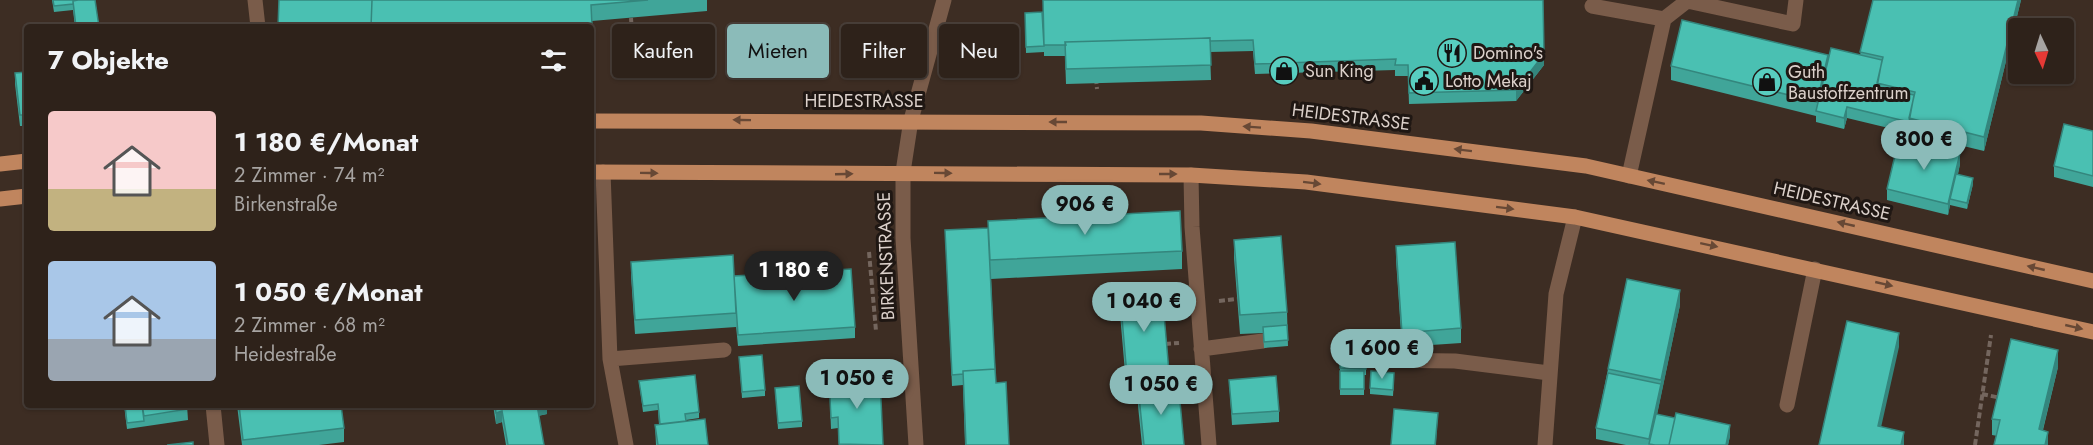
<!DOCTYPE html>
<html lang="de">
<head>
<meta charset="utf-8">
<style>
  body { margin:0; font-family:Jost,sans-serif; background:#3a2f27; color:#f1f3f6; height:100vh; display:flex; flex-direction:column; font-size:22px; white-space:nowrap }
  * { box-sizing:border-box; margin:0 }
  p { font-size:20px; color:#a7a4a2 }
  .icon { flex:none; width:33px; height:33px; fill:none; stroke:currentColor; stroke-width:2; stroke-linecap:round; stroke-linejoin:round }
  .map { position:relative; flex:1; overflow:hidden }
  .panel { position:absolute; left:24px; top:24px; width:570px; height:384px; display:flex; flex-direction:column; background:#2e221a; border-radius:6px; box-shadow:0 2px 4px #0004,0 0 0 2px #493f39 }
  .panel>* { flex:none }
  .hud { position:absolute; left:612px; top:24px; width:570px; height:54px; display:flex; gap:12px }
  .needle { width:39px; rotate:176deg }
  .tools { position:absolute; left:2008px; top:18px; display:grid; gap:12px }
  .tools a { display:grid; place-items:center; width:66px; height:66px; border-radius:6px; background:#2e221a; box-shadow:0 2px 4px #0004,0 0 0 2px #493f39; font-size:30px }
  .price { position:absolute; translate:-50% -51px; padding:0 14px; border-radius:21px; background:#8bbbb9; color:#111; font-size:20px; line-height:39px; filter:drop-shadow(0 2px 3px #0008) }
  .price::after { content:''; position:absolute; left:50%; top:36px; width:18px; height:14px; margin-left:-9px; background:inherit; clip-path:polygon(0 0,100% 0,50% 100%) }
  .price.active { background:#222; color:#fff }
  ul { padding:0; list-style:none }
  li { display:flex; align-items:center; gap:18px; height:150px; padding:0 24px }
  li span { display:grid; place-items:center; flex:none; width:168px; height:120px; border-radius:6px; color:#555 }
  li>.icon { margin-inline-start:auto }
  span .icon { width:72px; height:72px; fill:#fffc; stroke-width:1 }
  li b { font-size:26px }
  h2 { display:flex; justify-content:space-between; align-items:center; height:72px; padding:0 24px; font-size:26px }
  .chip { padding:0 21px; border-radius:6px; background:#2e221a; box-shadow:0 2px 4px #0004,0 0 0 2px #493f39; font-size:21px; line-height:54px }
  .chip.active { background:#8bbbb9; color:#111 }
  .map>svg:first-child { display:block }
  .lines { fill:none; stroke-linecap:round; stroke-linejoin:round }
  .path { stroke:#74665e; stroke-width:4; stroke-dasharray:6 3; stroke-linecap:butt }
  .minor { stroke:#7a5c4a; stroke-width:15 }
  .major { stroke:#c0855e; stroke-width:15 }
  .wall { fill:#40a599 }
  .shaded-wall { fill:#34867d }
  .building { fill:#4ac0b2; stroke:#34867d; stroke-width:1.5 }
  .oneway { fill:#674835 }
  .labels { text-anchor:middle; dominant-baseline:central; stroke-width:6; stroke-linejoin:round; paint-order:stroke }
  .poi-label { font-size:18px; fill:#dcd1cb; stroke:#1f1713; text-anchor:start }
  .street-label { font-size:18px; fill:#dcd1cb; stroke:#1f1713 }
</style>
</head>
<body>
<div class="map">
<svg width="2093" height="445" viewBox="0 0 2093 445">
  <rect width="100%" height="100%" fill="#3d2d23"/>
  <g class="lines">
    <path class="path" d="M631,18L632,33
      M1096,78L1097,89
      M869,252L876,331
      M1132,287L1174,284
      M1219,301L1237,299
      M1165,344L1179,343
      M1982,394L2001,398
      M1975,445L1991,335"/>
    <path class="minor" d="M255,0L258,27
      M1592,6L1664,19
      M603,172L610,359L626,445
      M1191,175L1192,227L1209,445
      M1629,176L1664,19L1687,1L1793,24L1796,0
      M1201,349L1263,341
      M610,359L724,350
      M1377,360L1455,361L1549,373
      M213,405L217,445
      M1787,405L1815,269
      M916,445L903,238V172L911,120L944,0
      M1545,445L1556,294L1575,217"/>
    <path class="major" d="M591,121L1201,123L1311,131L1586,166L2093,281
      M0,164L27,161
      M591,172L1191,175L1306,182L1575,217L2093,332
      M0,199L27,196"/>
  </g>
  <path class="wall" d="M52,0H95L99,27H75L73,10L54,12Z
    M279,0H707V11L592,21L593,64H591V27Z
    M1043,0L1544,65L1516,101L1409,104L1408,76H1395V70L1255,74L1253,51L1210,52L1211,80L1066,84L1065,56H1044V52L1026,53L1025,13L1043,33Z
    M1873,0H2021L1984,151L1847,118L1844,129L1816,122V116L1671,80V66L1828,59L1860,55Z
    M27,72V126H20L15,84V73Z
    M2093,131V187L2054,177V166Z
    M1960,164L1958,174L1973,184L1967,209L1950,205L1948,215L1887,200V189Z
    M945,230L1182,251V269L991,279L996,383L1009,445H965L963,385L952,386Z
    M1234,240L1287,312L1288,346L1264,348L1263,333L1240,334L1234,258Z
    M1396,246L1461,328V343L1402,347L1396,260Z
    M631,262L734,276L855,327V338L738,346L736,326V327L635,334L631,276Z
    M23,265H27V302L23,271Z
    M1120,295L1169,372V391L1184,445H1142L1138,406V394L1127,395L1120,314Z
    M1680,305L1657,414L1730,436L1728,445H1626L1596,439V428L1608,369Z
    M1340,336L1366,337V375H1364V395H1340Z
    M739,357L765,390V396L742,398Z
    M2058,367L2043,430L2048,445L1992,435V419Z
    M829,379L883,445H839L838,428L831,429Z
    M1394,379L1393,396L1370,394V388Z
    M1229,380L1279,411V422L1232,425Z
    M639,381L699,412V418L686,420V421L708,445H656L655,425H659L658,410L643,412Z
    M775,388L802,421V427L778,429Z
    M124,405H187L188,420L127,429Z
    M237,405H341L344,428V442L319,445H242Z
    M493,405H547V414L538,416L544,445H506L502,422L496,424Z"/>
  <path class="shaded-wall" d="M2018,0H2021L1984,151V137Z
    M1544,54V65L1516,101V90Z
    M1847,107V118L1844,129V118Z
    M1960,153V164L1952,200L1950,199V205L1948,215V204Z
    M1973,178V184L1967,209V203Z
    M1680,290V305L1651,444H1649V439Z
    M1899,333V347L1878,441V426Z
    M2058,350V367L2039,445V429Z
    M537,405H547V414L537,416Z
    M502,411V422L496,424V413Z
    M1438,413L1436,445H1435Z
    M1730,425V436L1728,445H1726Z
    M1904,432V445H1901Z
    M2048,432V445H2045Z"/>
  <path class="building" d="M53,0H78L73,1V4L54,6Z
    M78,0H95L99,27H76L73,1Z
    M279,0H372L371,27H278Z
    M372,0H648L591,5L593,47H591V27H371Z
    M1043,0H1543L1544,54L1516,90L1409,93L1408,65H1395L1396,59L1255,64L1253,40L1210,41V38L1065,42L1066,45H1044Z
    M1873,0H2018L1984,137L1909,118L1915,92L1877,83L1883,57L1860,52Z
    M1042,12L1044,46L1026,47L1025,13Z
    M1682,20L1828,55L1817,102L1671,66Z
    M188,25V27H171Z
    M1210,38L1211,65L1066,69L1065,42Z
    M1831,48L1882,60L1877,87L1914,95L1909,122L1847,107L1844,118L1816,111Z
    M27,72V115H20L15,73Z
    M2064,124L2093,131V176L2054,166Z
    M1899,139L1960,153L1948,204L1887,189Z
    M1956,174L1973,178L1967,203L1950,199Z
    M1180,211L1182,251L990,260L988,221Z
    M988,228L995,369L963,371V374L952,375L945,230Z
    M1281,236L1287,312L1240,315L1234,240Z
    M1455,242L1461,328L1402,333L1396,246Z
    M733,255L736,313L635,320L631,262Z
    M23,265H27V293Z
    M851,269L855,327L738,335L734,276Z
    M1627,279L1680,290L1661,380L1608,369Z
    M1162,291L1169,372L1127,376L1120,295Z
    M1847,321L1899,333L1878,426L1904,432L1901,445H1819Z
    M1287,325L1288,340L1264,342L1263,327Z
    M1340,336L1366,337V369L1340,368Z
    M2011,339L2058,350L2039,429L2048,432L2045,445H1994L2000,420L1992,419Z
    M762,355L765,390L742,392L739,357Z
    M995,369L996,383L1006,382L1009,445H966L963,371Z
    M1340,371H1364V389H1340Z
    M1371,371L1394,373L1393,390L1370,388Z
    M1608,373L1661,384L1649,439L1596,428Z
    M695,375L699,412L685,414L686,421L660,424L658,404L643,406L639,381Z
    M1276,376L1279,411L1232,414L1229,380Z
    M880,377L883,445L839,444L838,417L831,418L829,379Z
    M1169,384V391H1179L1184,445H1144L1138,387Z
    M799,386L802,421L778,423L775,388Z
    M125,405H142L144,421L127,423Z
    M142,405H187L188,409L144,416Z
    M239,405H341L344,428L243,440Z
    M495,405H538H537L544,445H508L502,411L496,413Z
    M1394,409L1438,413L1435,445H1391Z
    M1676,413L1730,425L1726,445H1669Z
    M1656,414L1675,418L1669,445H1655L1649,444Z
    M705,419L708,445H658L655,425Z
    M193,442V445H167Z"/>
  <defs><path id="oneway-solid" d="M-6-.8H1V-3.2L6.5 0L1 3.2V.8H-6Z" transform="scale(1.5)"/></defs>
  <g class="oneway">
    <use href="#oneway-solid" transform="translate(742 120) rotate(-179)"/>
    <use href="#oneway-solid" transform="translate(1058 122) rotate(-180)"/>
    <use href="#oneway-solid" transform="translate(1252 127) rotate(-176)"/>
    <use href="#oneway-solid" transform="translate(1463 150) rotate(-173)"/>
    <use href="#oneway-solid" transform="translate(649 173) rotate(1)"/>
    <use href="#oneway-solid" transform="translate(943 173) rotate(1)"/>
    <use href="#oneway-solid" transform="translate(844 174) rotate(-2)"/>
    <use href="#oneway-solid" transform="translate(1168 174)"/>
    <use href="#oneway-solid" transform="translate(1656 182) rotate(-168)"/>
    <use href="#oneway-solid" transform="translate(1312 183) rotate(7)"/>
    <use href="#oneway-solid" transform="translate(1505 208) rotate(7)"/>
    <use href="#oneway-solid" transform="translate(1846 224) rotate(-167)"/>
    <use href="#oneway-solid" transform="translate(1709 245) rotate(12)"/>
    <use href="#oneway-solid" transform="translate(2036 268) rotate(-167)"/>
    <use href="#oneway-solid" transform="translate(1884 284) rotate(13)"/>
    <use href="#oneway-solid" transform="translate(2074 327) rotate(13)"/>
  </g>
  <defs>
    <g id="restaurant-disc" transform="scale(1.5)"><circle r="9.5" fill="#58cec0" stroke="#1f1713"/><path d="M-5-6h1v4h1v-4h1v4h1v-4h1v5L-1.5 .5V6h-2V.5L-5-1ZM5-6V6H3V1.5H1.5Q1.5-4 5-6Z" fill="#111"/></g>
    <g id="shop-disc" transform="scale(1.5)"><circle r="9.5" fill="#58cec0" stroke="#1f1713"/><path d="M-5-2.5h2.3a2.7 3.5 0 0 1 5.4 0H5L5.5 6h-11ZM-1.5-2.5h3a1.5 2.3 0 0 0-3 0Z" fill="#111"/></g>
    <g id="civic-disc" transform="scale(1.5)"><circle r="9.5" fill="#58cec0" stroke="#1f1713"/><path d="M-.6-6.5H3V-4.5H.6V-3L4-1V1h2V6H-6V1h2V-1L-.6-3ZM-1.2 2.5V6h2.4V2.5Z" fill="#111"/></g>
  </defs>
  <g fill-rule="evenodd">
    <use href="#restaurant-disc" x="1452" y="53"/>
    <use href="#shop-disc" x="1284" y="71"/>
    <use href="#civic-disc" x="1424" y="81"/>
    <use href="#shop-disc" x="1767" y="82"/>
  </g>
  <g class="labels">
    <g class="poi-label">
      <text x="1473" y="53">Domino's</text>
      <text x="1305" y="71">Sun King</text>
      <text x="1788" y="72">Guth<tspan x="1788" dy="21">Baustoffzentrum</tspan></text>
      <text x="1445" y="81">Lotto Mekaj</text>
    </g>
    <g class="street-label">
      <text x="864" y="101">HEIDESTRASSE</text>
      <text transform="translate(1351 117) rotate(7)">HEIDESTRASSE</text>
      <text transform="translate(1832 201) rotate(13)">HEIDESTRASSE</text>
      <text transform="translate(886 256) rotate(-92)">BIRKENSTRASSE</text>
    </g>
  </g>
</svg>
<div class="tools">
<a><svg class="needle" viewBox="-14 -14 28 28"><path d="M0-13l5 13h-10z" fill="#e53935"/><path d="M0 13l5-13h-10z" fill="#a7a4a2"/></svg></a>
</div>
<b class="price" style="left:1924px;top:171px">800 €</b>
<b class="price" style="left:1085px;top:236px">906 €</b>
<b class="price active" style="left:794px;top:302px">1 180 €</b>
<b class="price" style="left:1144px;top:333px">1 040 €</b>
<b class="price" style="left:1382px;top:380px">1 600 €</b>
<b class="price" style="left:857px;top:410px">1 050 €</b>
<b class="price" style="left:1161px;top:416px">1 050 €</b>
<div class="hud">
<a class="chip">Kaufen</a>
<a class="chip active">Mieten</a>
<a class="chip">Filter</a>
<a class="chip">Neu</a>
</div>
<section class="panel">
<h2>7 Objekte<svg class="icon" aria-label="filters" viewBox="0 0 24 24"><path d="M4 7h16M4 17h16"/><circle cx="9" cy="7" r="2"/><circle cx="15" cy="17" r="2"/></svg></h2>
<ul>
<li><span style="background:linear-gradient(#f6c9c9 65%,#c2b280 0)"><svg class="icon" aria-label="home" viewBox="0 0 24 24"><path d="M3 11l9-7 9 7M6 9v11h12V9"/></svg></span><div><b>1 180 €/Monat</b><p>2 Zimmer · 74 m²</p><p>Birkenstraße</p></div></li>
<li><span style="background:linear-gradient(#a9c7e8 65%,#9aa5b1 0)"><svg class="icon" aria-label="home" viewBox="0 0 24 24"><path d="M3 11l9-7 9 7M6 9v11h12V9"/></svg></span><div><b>1 050 €/Monat</b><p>2 Zimmer · 68 m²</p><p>Heidestraße</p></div></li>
</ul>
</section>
</div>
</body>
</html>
